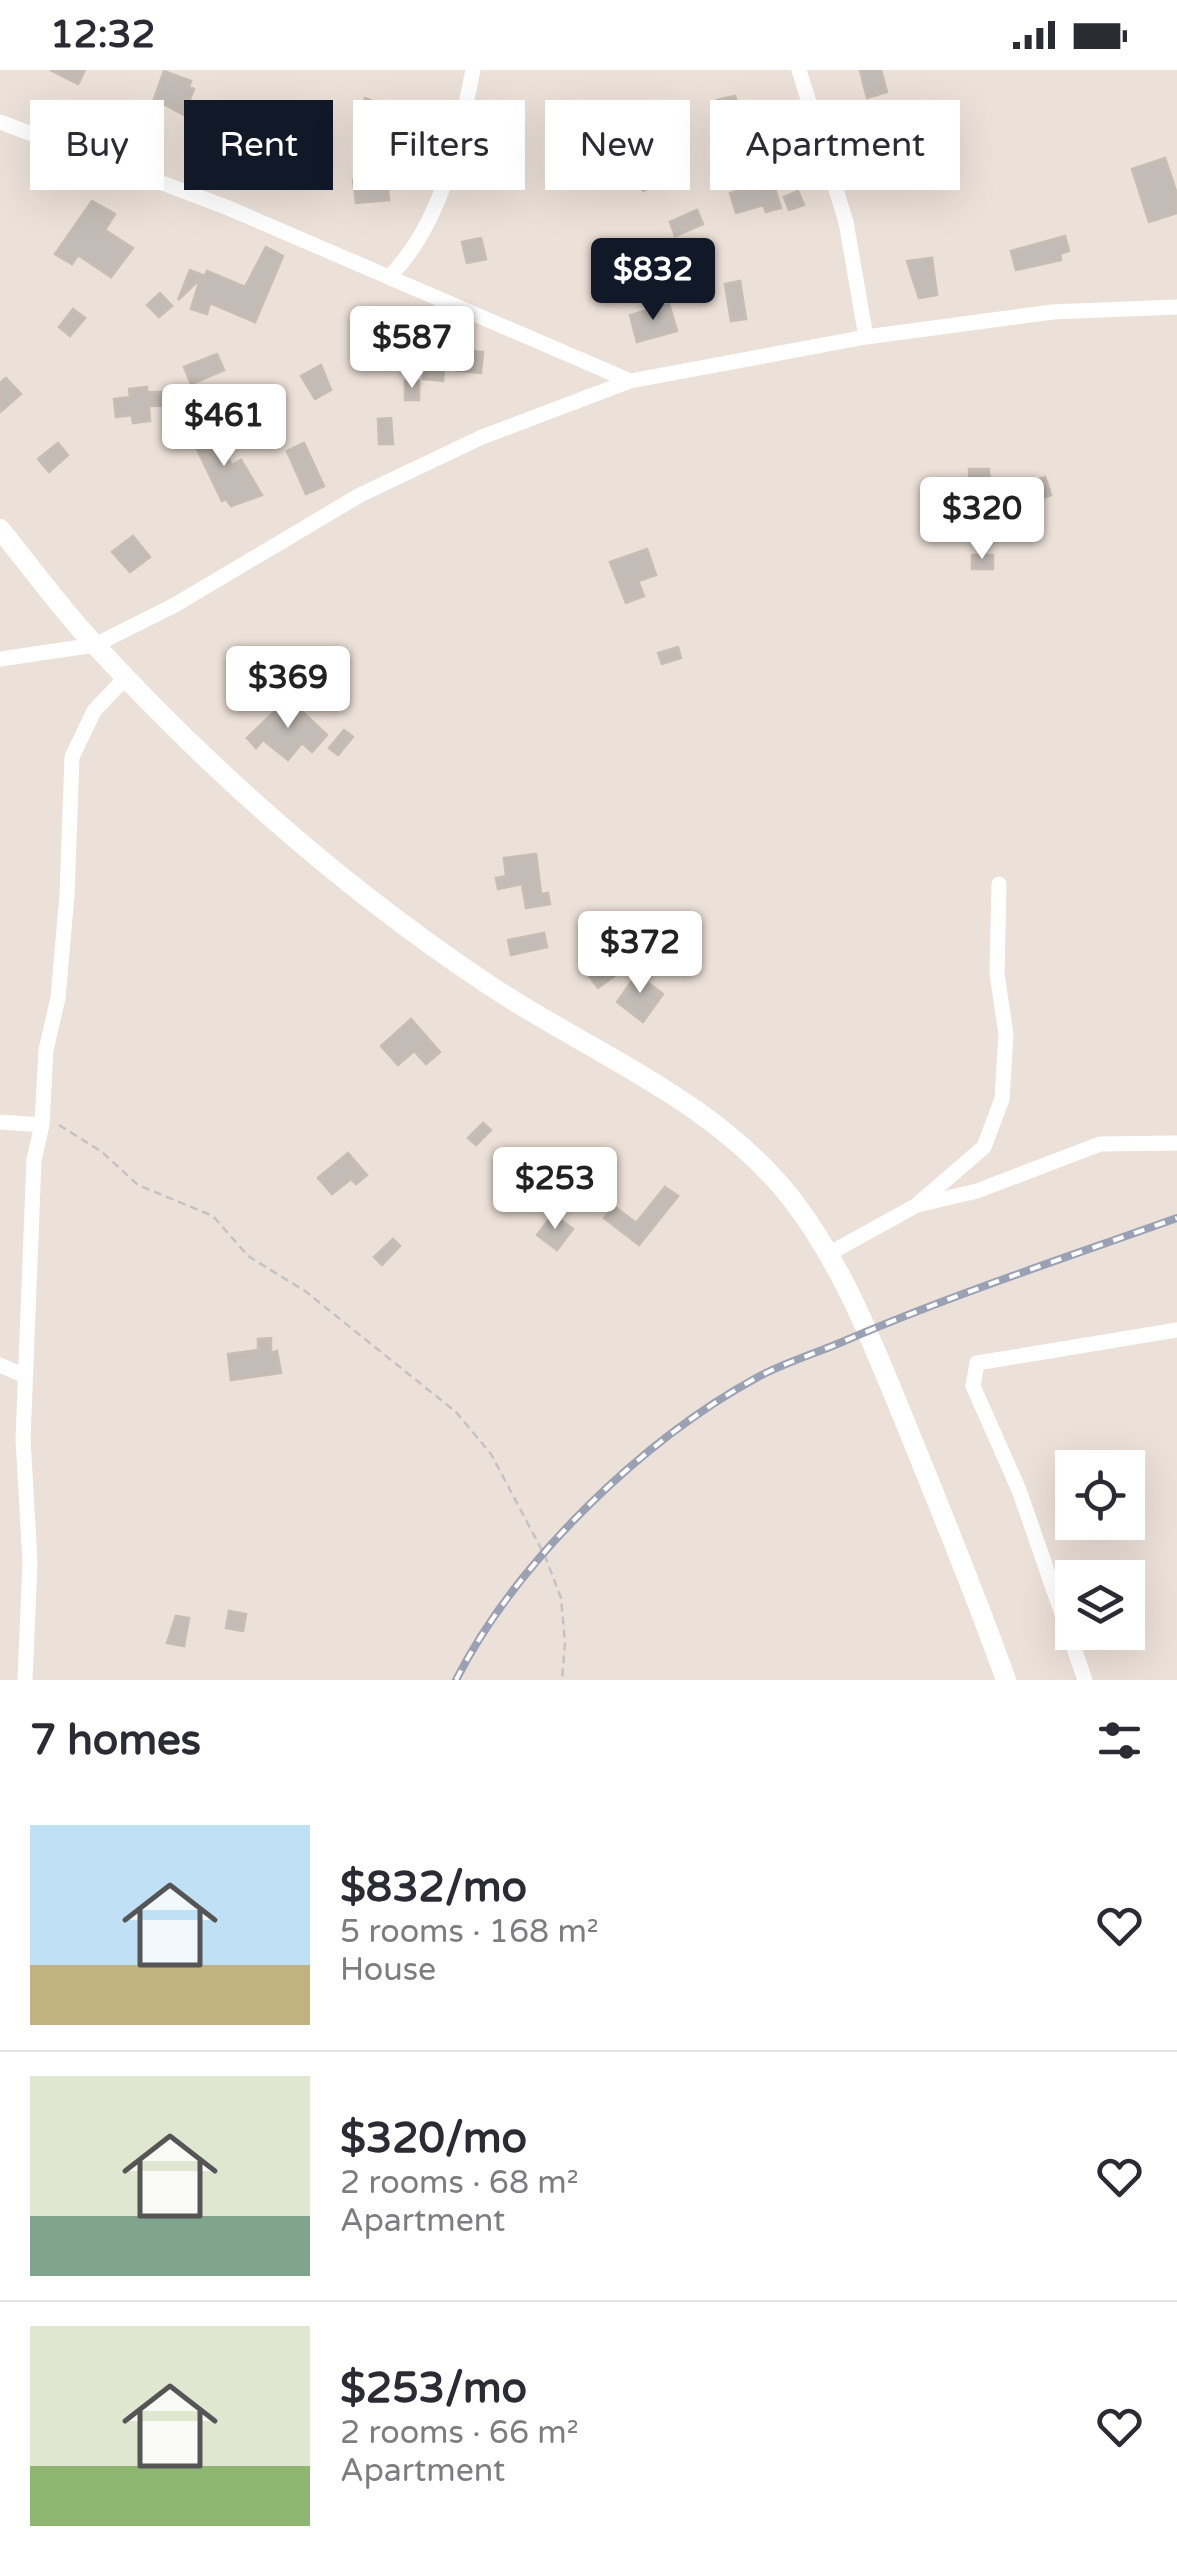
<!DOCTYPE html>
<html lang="en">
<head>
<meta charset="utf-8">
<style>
  body { margin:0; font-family:"Varela Round",sans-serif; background:#f2f2f3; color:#2b2b33; height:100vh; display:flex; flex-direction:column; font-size:38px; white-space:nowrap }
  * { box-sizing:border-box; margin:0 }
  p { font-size:32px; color:#7c7c81 }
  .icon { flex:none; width:55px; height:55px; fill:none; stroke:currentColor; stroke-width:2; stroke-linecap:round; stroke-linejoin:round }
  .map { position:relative; height:1610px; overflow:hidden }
  .sheet { display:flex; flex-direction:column; background:#fff; flex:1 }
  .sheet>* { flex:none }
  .banner { position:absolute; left:30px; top:30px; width:1118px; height:90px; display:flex; gap:20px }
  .buttons { position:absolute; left:1055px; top:1380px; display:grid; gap:20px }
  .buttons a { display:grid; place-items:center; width:90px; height:90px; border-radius:0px; background:#fff; box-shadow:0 10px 40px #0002; font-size:50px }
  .price { position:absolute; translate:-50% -85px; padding:0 22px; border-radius:10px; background:#fff; color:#222; font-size:32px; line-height:65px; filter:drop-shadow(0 2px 5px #0008) }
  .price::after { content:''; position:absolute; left:50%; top:60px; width:30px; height:22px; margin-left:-15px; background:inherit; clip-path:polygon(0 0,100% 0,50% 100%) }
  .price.current { background:#111827; color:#fff }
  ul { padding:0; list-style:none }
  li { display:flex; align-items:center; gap:30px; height:250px; padding:0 30px }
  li+li { border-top:2px solid #e1e1e2 }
  li span { display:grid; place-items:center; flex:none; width:280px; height:200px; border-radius:0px; color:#555 }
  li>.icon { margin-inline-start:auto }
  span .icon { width:120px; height:120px; fill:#fffc; stroke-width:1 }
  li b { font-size:42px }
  h2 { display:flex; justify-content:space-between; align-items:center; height:120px; padding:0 30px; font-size:42px }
  .chip { padding:0 35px; border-radius:0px; background:#fff; box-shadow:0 10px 40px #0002; font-size:35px; line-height:90px }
  .chip.current { background:#111827; color:#fff }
  .status { display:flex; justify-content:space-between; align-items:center; height:70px; padding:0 50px; background:#fff; direction:ltr }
  .status svg { height:28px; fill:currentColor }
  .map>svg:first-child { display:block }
  .building { fill:#c3bbb5; stroke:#c7bdb2; stroke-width:2.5 }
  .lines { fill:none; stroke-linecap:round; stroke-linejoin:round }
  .path { stroke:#c3c3c3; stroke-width:2.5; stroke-dasharray:8 5; stroke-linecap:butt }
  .street { stroke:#fff; stroke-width:15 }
  .secondary { stroke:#fff; stroke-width:20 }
  .rail-casing { stroke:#9ba1b4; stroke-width:8 }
  .rail { stroke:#fff; stroke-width:4; stroke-dasharray:11; stroke-linecap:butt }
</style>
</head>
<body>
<div class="status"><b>12:32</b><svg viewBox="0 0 49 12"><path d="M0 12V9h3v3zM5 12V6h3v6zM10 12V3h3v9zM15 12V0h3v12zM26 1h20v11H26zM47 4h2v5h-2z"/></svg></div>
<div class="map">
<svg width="1177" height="1610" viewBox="0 0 1177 1610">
  <rect width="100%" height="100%" fill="#ece1d8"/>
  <path class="building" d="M50,0H85L78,14Z
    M860,0H881L887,22L867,28Z
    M164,1L191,11L189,17L194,19L184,45L154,29Z
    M735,26L739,40L751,37L755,55L725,63L717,30Z
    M365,28L380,34L373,51L358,45Z
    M914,50L922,74L894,82L900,102L880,108L874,88L863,91L855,62Z
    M257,52L283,66L273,85L247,72Z
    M562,70L612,86L604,112L554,97Z
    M1165,88L1177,124V143L1149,152L1132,99Z
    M669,99L673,109L643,121L639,111Z
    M387,107L389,130L356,133L353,110Z
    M772,109L781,138L766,142L763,135L736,143L730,123Z
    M798,121L804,135L789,140L784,127Z
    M92,131L115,144L105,160L133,178L111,207L78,185L72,194L55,184Z
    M697,140L703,154L675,166L670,152Z
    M1065,166L1069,181L1060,184L1061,190L1016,200L1011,181Z
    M481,168L486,189L467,193L462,172Z
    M266,177L283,186L255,252L210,233L207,244L191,239L200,209L178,230L190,200L205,206L207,201L245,217Z
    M932,188L937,225L919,228L907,191Z
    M740,211L746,249L731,251L725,214Z
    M160,223L172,236L159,247L147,235Z
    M669,234L677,261L637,272L630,245Z
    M73,239L85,248L70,266L59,257Z
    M432,259L449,261L452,279L483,282L481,303L444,299L443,311L423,309Z
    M217,284L224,300L191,314L184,297Z
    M321,295L331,320L315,329L301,306Z
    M6,308L21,324L0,342V313Z
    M405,311H419V330H405Z
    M147,317V322H185V335L149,336L150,351L133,353L132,345L116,347L114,329L130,327L129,319Z
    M391,348L393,374H379L378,349Z
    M198,351L202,356L205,353L232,395L241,390L262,425L231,436L226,429L222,431L197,379L202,376L188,358Z
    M58,373L68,385L49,402L38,389Z
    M304,373L324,416L306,424L287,381Z
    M969,399H989L990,419L998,418L999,438H991L992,451H980V438L949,440L948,421L970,420Z
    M1045,407L1051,425L1023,435L1019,425L1029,421L1026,414Z
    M133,466L150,487L130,502L112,482Z
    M647,479L656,505L638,511L644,526L626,533L610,492Z
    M972,485H993V499H972Z
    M678,577L681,588L662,594L658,583Z
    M288,628L327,665L312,682L302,673L288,690L263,670L256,678L247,668Z
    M344,660L353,667L338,685L329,678Z
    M536,784L541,824L548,823L550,834L526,838L522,814L498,819L496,808L506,806L504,788Z
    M544,863L547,877L511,885L508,870Z
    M625,874L635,884L630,888L634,891L598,918L580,894L599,879L608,890Z
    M642,897L652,905L647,912L663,924L643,952L617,932Z
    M411,949L440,982L426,994L414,981L398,995L381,976Z
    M483,1053L491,1060L476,1075L468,1068Z
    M348,1083L367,1105L356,1114L351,1109L332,1124L318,1108Z
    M665,1117L678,1126L639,1175L604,1148L614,1136L636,1153Z
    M553,1144L573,1159L557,1180L537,1165Z
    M393,1169L400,1176L382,1195L374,1187Z
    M271,1268V1283L277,1281L281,1303L231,1310L228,1284L258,1280V1269Z
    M229,1541L246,1544L243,1561L226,1558Z
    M176,1546L189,1548L184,1576L167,1573Z"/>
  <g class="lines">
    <path class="path" d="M59,1055L102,1082L138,1115L213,1146L248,1186L305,1221L456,1342L491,1384L545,1486L561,1528L565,1573L562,1610"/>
    <path class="street" d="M799,0L846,152L866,267
      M0,52L226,137L630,311
      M391,205C442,152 459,71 473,0
      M0,589L95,575L173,536L360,425L482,367L630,311L866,267L1052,242L1177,237
      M0,1052L42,1055
      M920,1132L984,1077L1002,1029L1006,964L997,904L999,814
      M830,1183L917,1135L977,1121L1100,1074L1177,1073
      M0,1295L25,1306
      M25,1610L30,1492L23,1369L34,1090L42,1055L46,980L58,928L67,825L72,687L94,641L127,606
      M1085,1610L1019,1420L973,1316L977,1293L1177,1260"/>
    <path class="secondary" d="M0,459C31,497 61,539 95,575C212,702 345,819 489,915C591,983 713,1029 791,1128C843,1195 873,1274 905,1352C940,1438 975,1523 1006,1610"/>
    <g class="rail-casing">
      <path id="rail" d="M456,1610C516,1492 642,1370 758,1307C784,1293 814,1284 842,1272C951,1225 1065,1188 1177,1148"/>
    </g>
    <use href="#rail" class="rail"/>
  </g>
</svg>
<div class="buttons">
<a><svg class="icon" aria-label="locate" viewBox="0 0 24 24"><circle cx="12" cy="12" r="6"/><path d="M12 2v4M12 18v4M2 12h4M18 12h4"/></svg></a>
<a><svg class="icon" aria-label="layers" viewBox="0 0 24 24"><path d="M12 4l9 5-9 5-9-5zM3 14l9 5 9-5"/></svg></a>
</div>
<b class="price current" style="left:653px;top:253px">$832</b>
<b class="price" style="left:412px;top:321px">$587</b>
<b class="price" style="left:224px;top:399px">$461</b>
<b class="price" style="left:982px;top:492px">$320</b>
<b class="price" style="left:288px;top:661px">$369</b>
<b class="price" style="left:640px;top:926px">$372</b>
<b class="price" style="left:555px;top:1162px">$253</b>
<div class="banner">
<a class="chip">Buy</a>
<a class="chip current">Rent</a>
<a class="chip">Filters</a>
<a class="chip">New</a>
<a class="chip">Apartment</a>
</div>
</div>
<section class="sheet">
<h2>7 homes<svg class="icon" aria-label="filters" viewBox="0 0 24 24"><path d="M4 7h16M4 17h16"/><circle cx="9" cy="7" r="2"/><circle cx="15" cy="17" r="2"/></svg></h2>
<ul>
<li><span style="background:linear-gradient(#bfe0f5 70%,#c2b280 0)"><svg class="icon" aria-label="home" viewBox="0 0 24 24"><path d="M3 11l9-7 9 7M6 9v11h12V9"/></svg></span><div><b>$832/mo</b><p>5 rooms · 168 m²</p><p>House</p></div><svg class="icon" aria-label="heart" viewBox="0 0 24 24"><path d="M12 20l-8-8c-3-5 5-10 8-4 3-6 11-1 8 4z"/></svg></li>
<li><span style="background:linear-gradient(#dfe7d0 70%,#7fa58c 0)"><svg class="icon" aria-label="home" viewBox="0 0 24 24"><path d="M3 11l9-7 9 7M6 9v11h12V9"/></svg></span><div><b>$320/mo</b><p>2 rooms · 68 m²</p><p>Apartment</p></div><svg class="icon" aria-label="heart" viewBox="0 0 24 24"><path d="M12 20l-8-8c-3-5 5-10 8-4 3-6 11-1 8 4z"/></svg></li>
<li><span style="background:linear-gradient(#dfe7d0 70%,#8fb573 0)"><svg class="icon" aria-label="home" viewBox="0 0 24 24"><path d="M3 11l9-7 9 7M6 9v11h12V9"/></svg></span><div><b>$253/mo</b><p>2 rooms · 66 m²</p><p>Apartment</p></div><svg class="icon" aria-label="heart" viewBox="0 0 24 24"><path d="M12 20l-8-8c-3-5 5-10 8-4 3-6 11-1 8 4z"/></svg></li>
</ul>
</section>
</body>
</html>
